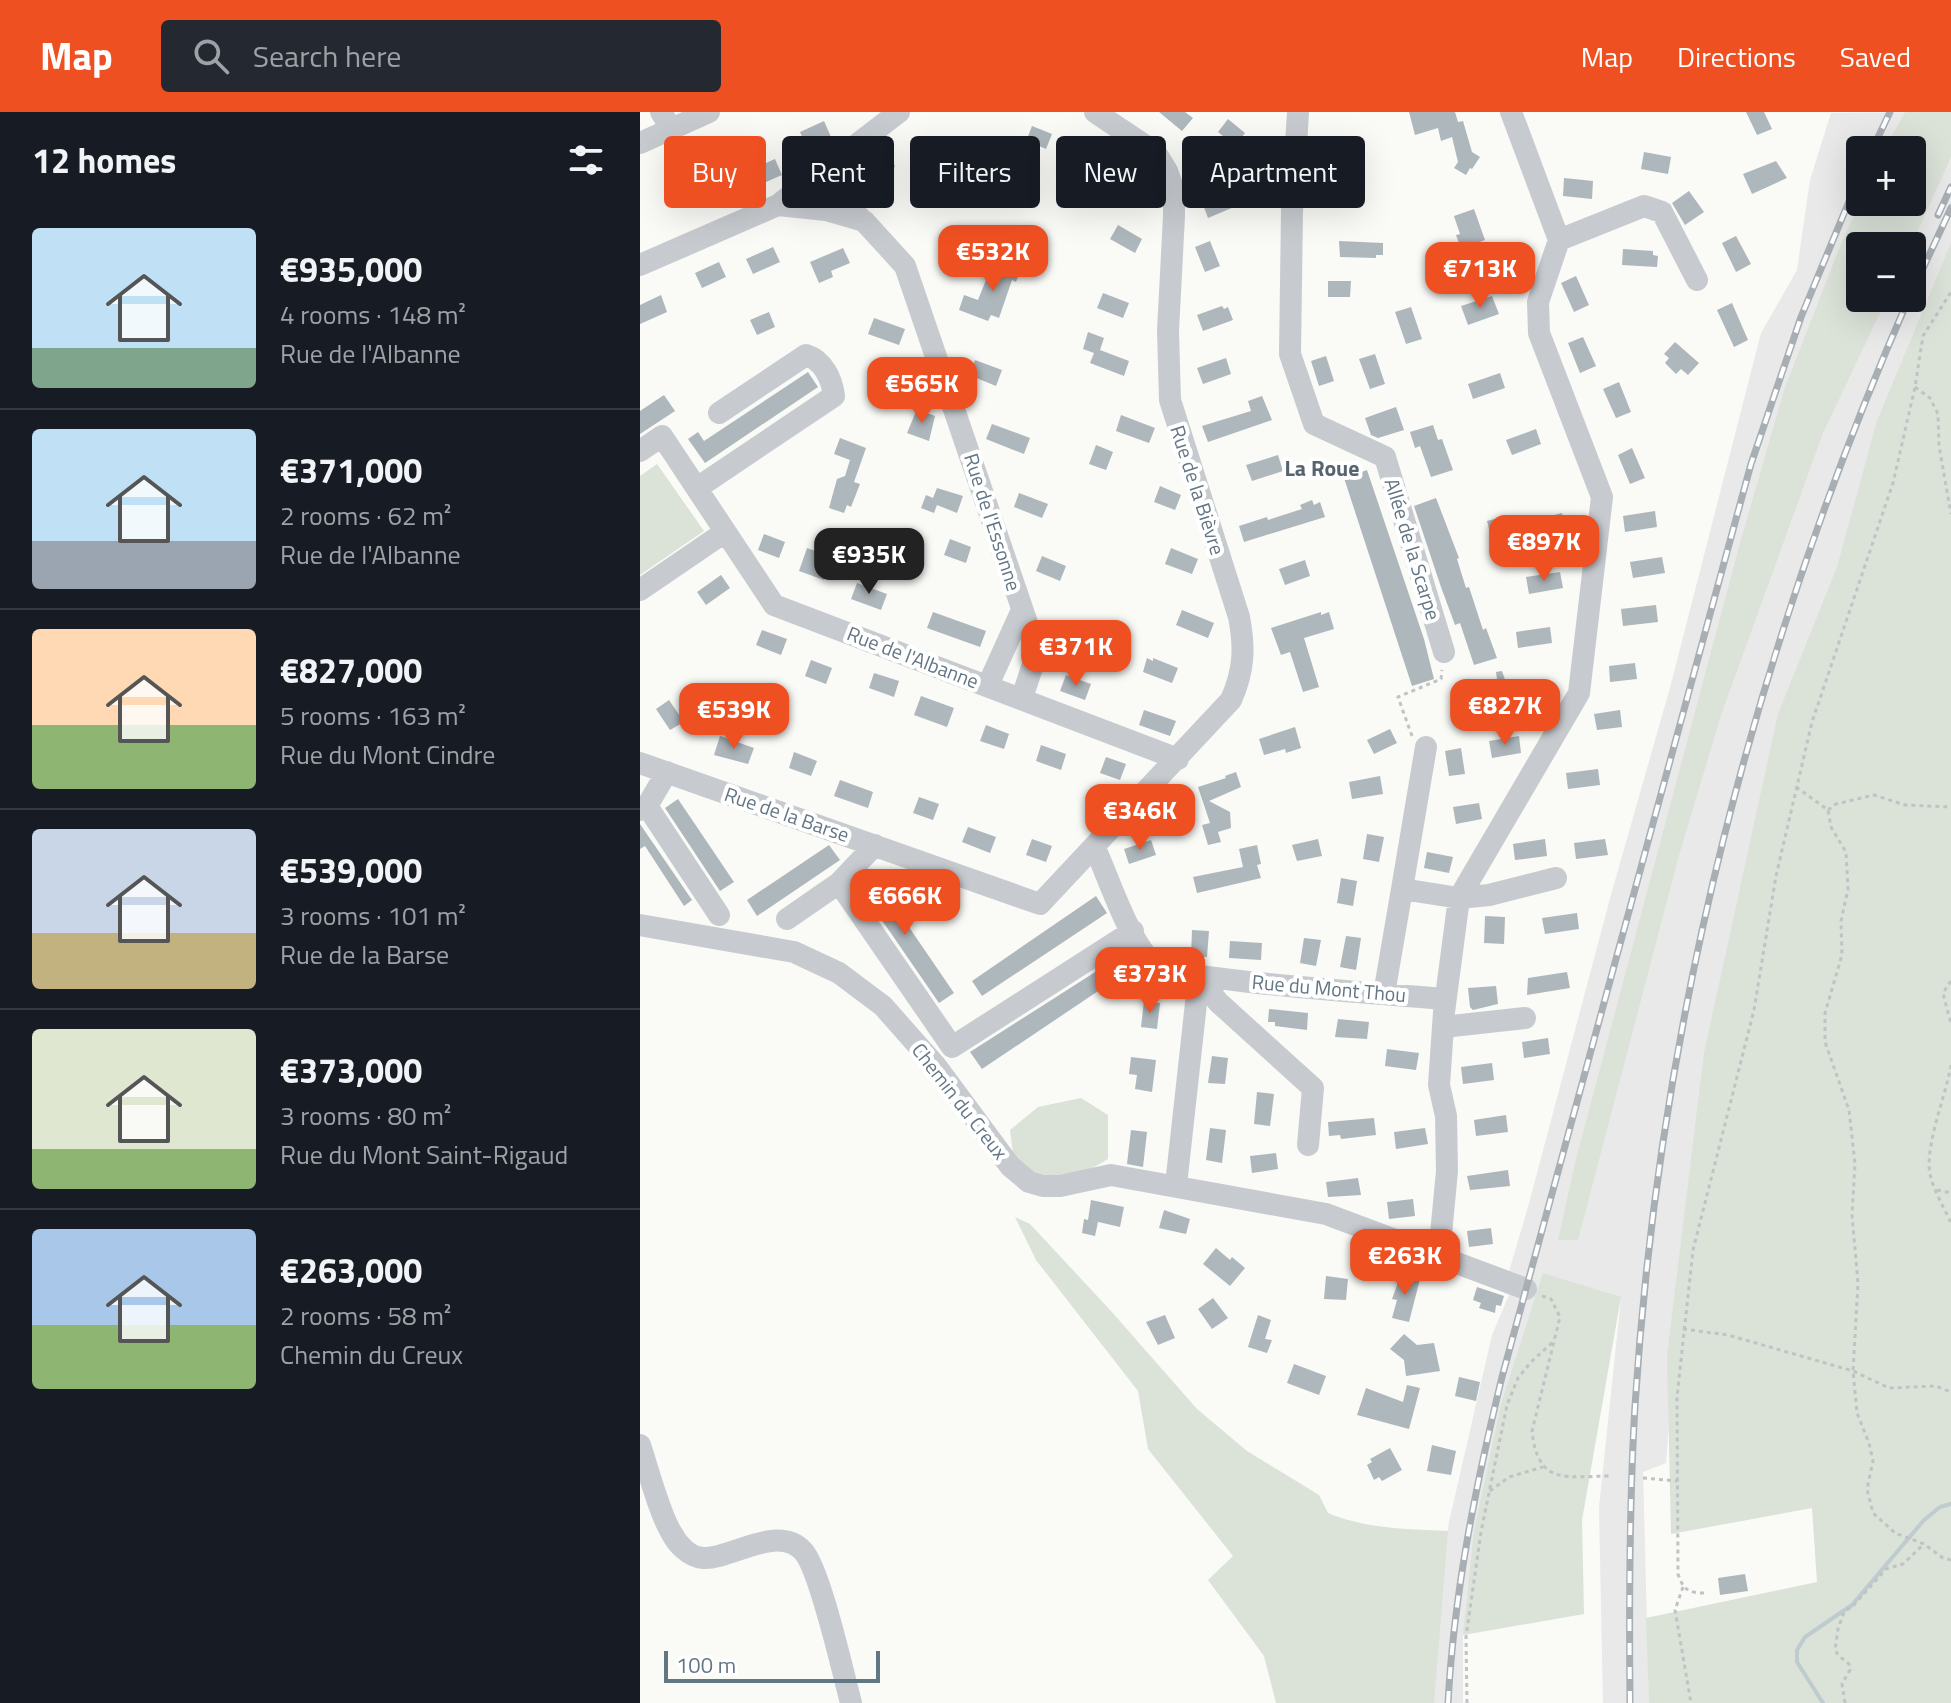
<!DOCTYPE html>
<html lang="en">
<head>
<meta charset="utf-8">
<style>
  body { margin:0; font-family:"Titillium Web",sans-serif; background:#242831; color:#f1f3f6; height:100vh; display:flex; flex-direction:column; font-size:30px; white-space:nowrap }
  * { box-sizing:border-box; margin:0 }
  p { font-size:26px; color:#9ea1a6 }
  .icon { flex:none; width:44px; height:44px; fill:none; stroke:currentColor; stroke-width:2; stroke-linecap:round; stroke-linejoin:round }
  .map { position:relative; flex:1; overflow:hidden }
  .drawer { display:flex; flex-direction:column; background:#171b24; width:640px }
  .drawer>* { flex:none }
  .guide { position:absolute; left:24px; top:24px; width:760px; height:72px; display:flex; gap:16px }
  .buttons { position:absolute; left:1206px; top:24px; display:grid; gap:16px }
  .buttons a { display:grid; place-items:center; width:80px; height:80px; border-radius:8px; background:#171b24; box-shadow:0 8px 32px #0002; font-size:40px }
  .scale { position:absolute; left:24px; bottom:20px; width:216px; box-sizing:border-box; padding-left:8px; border:4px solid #637684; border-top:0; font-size:22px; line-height:28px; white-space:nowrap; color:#637684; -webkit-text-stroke:6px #fff; paint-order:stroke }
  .price { position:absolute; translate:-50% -68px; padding:0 18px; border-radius:16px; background:#ef5022; color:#fff; font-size:26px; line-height:52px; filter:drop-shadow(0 2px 4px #0008) }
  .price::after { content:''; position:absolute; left:50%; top:48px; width:24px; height:18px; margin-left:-12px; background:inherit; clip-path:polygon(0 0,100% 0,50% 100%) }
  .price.active { background:#222; color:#fff }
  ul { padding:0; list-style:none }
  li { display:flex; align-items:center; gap:24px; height:200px; padding:0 32px }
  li+li { border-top:2px solid #363941 }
  li span { display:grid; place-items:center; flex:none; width:224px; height:160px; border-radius:8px; color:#555 }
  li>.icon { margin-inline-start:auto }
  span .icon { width:96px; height:96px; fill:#fffc; stroke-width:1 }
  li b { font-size:34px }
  h2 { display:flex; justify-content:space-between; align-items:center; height:96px; padding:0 32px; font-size:34px }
  .tag { padding:0 28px; border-radius:8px; background:#171b24; box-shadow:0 8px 32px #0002; font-size:28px; line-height:72px }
  .tag.active { background:#ef5022; color:#fff }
  header { display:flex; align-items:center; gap:48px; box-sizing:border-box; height:112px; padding:0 40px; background:#ef5022; color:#fff }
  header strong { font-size:38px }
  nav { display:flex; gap:44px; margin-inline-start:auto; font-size:28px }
  .search { width:560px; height:72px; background:#242831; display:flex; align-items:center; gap:20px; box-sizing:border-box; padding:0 28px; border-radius:8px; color:#9ea1a6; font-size:30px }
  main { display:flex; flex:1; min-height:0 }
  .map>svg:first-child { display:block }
  .built { fill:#e8e9e8; fill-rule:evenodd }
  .green { fill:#dbe2d8 }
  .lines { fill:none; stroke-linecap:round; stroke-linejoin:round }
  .stream { stroke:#becbcf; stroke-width:4 }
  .building { fill:#aeb7bc }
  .path { stroke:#c0c3c5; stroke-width:3; stroke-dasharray:4 4; stroke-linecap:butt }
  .minor { stroke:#c7cbcf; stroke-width:22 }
  .rail-casing { stroke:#a7aeb4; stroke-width:7 }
  .rail { stroke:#fff; stroke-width:4; stroke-dasharray:12; stroke-linecap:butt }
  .labels { text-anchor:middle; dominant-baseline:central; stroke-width:8; stroke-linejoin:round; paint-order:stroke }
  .street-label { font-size:20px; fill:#637684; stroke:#fff }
  .neighbourhood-label { font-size:22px; font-weight:bold; fill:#55646f; stroke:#fff }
</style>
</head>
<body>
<header>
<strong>Map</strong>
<div class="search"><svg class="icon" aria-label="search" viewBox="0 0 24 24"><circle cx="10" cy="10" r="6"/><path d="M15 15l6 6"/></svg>Search here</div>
<nav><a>Map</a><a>Directions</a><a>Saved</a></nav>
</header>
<main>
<section class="drawer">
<h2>12 homes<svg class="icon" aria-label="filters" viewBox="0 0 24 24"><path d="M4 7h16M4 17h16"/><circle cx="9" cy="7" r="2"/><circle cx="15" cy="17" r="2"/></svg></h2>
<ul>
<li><span style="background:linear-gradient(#bfe0f5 75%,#7fa58c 0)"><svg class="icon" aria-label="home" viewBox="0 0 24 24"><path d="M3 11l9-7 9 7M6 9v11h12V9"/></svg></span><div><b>€935,000</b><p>4 rooms · 148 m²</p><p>Rue de l'Albanne</p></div></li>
<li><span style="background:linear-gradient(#bfe0f5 70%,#9aa5b1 0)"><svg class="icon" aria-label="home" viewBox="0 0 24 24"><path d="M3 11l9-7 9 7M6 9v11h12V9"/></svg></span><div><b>€371,000</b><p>2 rooms · 62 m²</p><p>Rue de l'Albanne</p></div></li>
<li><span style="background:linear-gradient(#ffd9b3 60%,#8fb573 0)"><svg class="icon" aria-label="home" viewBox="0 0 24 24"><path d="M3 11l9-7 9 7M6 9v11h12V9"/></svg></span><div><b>€827,000</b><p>5 rooms · 163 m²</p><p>Rue du Mont Cindre</p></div></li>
<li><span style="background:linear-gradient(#c9d6e8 65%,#c2b280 0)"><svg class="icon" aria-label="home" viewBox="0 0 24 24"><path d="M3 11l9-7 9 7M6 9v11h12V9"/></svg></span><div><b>€539,000</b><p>3 rooms · 101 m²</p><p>Rue de la Barse</p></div></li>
<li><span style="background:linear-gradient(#dfe7d0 75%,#8fb573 0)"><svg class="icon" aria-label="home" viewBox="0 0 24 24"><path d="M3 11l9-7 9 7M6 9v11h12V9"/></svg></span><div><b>€373,000</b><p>3 rooms · 80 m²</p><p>Rue du Mont Saint-Rigaud</p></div></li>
<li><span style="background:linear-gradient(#a9c7e8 60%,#8fb573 0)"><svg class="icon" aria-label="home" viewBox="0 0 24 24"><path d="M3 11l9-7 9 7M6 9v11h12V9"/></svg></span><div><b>€263,000</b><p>2 rooms · 58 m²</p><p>Chemin du Creux</p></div></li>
</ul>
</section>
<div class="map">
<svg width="1311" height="1591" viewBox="0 0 1311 1591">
  <rect width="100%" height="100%" fill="#fafaf7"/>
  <path class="built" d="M1311,0V168L1041,1146L1026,1351L1003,1360L1009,1591H963L959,1395L981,1186L823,1523V1591H780L809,1410L852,1223L869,1183L863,1180L888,1095L971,783L1031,572L1121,221L1157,158L1170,68L1191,1ZM1220,38H1272V90H1220ZM1220,134H1272V186H1220Z"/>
  <path class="green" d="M1265,0H1311V45L1271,134H1220V186H1247L1183,321L1081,603L1039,743L938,1128H918L936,1047L1100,431L1144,278L1197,142L1220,89L1272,90V38H1244Z
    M1311,131V1591H1009L1006,1506L1177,1470L1172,1396L1031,1422L1027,1244L1064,941L1138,602L1197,455L1237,309Z
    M17,352L64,419L0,463V364Z
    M441,986L468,1003V1047L435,1066H395L374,1048L370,1018L398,995Z
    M375,1105L390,1112L471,1199L557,1297L607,1339L679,1383L688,1401C726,1417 767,1417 808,1419L794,1591H636L624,1544L568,1468L593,1444L508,1337L498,1279L396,1148Z
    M903,1161L981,1185L942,1408L944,1502L823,1523L834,1419L861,1292Z"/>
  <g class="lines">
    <path class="stream" d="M1183,1591L1157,1550V1538L1165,1525L1212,1493L1284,1408L1300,1395L1311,1392"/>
  </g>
  <path class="building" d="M519,0H545L553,6L542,19Z
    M769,0H815L818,10L823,9L832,40L840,45L832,57L830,56L826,63L814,56L818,50L812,25L801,29L798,16L775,23Z
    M1106,0H1124L1132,17L1117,23Z
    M588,7L605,21L595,34L578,20Z
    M184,9L191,25L167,36L160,20Z
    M392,14L412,22L406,37L397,33L394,41L383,37Z
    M697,37L723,39L722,56L696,54Z
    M250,39L255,55L237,64L230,49Z
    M1004,40L1031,45L1028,62L1001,57Z
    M446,46L468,59L461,73L438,62Z
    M135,47L142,63L117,74L110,58Z
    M1136,49L1147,66L1112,82L1103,62Z
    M78,62L84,77L60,88L53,73Z
    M924,66L953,69L952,87L923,84Z
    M684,77L712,78V94H684Z
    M588,79L594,95L568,106L562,90Z
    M1049,79L1064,100L1045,113L1032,91Z
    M834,97L845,128L821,137L816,123L820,122L814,104Z
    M478,113L502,127L495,141L470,127Z
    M306,122L334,132L329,148L300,137Z
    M1096,124L1111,152L1096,160L1082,131Z
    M570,129L580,154L565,160L555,135Z
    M699,129L743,131V143H736V146L700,145Z
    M133,135L140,150L113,162L106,147Z
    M203,136L210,151L191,159L193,165L179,171L170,150Z
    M983,137L1013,139V143L1018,144L1017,155L982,153Z
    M368,144L384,149L376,170L372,168L359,206L351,203L348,209L319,198L324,183L338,188L346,168L357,172Z
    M79,150L86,165L62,176L55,161Z
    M936,164L949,193L934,200L921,171Z
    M688,169H711L710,185H688Z
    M463,181L489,191L483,206L457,196Z
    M21,183L27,200L0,212V193Z
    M852,184L859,202L828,213L821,194Z
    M1092,191L1108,228L1094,235L1077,198Z
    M582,194L584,197L588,195L593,208L563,219L557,203Z
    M771,195L782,227L766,232L755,200Z
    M129,200L135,215L117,223L110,208Z
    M234,206L265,217L259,233L228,222Z
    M448,220L464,226L460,238L489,249L484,264L450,251L454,241L443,237Z
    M943,225L956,254L940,261L928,231Z
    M1035,230L1059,251L1048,263L1041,257L1036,262L1025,251L1029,246L1024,242Z
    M735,242L745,272L730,277L719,247Z
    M686,244L694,269L679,274L671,249Z
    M586,246L591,262L563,272L557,256Z
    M335,248L362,258L356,274L329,263Z
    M242,258L267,269L261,282L236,274Z
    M168,260L178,275L65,351L48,327L58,320L64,329Z
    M860,261L865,276L833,287L828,272Z
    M979,270L991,300L976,306L963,277Z
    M24,283L35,299L0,322V299Z
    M622,284L632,308L568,330L562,314L611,299L608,289Z
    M756,295L764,318L738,326L731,323L725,306Z
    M277,297L295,304L289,329L267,321Z
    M481,303L515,316L509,331L476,319Z
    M352,312L390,326L384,342L346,327Z
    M793,313L798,328L802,327L813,358L791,365L780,334L775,336L770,320Z
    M896,317L901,332L872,343L866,328Z
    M200,326L226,336L214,370L220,372L211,395L207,393L204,401L189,396L197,367L205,364L210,348L194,342Z
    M456,333L473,340L466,358L449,352Z
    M992,336L1005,366L990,372L978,343Z
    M638,343L643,359L612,369L606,353Z
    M727,358L784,527L794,567L772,574L704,366Z
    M520,374L541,383L535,398L514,390Z
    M297,376L323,384L317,401L297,393L294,401L281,396L286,383L293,386Z
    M379,381L408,392L402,406L374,395Z
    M796,386L819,446L817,447L826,476L829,475L843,518L846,516L857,546L834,553L820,511L815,513L801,475L774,394Z
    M672,388L674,393L680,390L685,405L604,430L599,414L627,405L628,408L662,397L660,393Z
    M1015,399L1017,415L985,420L983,404Z
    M922,401L928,426L912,430L906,405Z
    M862,405L871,435L855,440L847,409Z
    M124,422L145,430L139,446L118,438Z
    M310,427L331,435L326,451L304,443Z
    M167,436L187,443L185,450L190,452L184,468L159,459Z
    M531,436L558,447L552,462L525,452Z
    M402,444L426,454L420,469L396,459Z
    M1022,445L1025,461L993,466L990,450Z
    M665,448L670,464L645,473L639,457Z
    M920,460L923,476L889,482L886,465Z
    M81,463L90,476L66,493L57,480Z
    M217,471L247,482L241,498L211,487Z
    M1016,493L1018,510L983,514L981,497Z
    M542,498L574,511L568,526L536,513Z
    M293,500L346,519L340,535L287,516Z
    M681,500V503L689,500L694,517L664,526L679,575L663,580L650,540L641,543L631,516Z
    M426,513L451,522L445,538L421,529Z
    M910,515L912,531L878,536L876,520Z
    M122,518L147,527L141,543L116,533Z
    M507,546L513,549V546L538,556L532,571L503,560Z
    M171,548L192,556L186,572L165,564Z
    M995,551L997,567L970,570L969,554Z
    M862,559L871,585L876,601L862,603L856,560Z
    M234,561L259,569L254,585L229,576Z
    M426,563L451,572L445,588L420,579Z
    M828,582L832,608L817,611L813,584Z
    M281,584L314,596L307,615L274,603Z
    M29,588L44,610L30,618L16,597Z
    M504,598L536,609L530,624L499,613Z
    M980,598L982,615L957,618L954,602Z
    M346,613L369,622L364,637L340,629Z
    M655,615L661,636L646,641L645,637L624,643L619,627Z
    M750,617L757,631L734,642L727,628Z
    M80,624L114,636L108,652L74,643Z
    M879,624L881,641L852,646L849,629Z
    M401,633L426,642L421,658L396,649Z
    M821,636L825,662L809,664L805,639Z
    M154,640L177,649L171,664L149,656Z
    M466,645L486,652L480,668L460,661Z
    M958,657L960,673L928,677L926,661Z
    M596,660L601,675L569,689L590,700L591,716L578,720L581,730L568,733L562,713L570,711L558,675L586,666L585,664Z
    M740,664L743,682L712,687L709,670Z
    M200,668L233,680L228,696L194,684Z
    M279,685L299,692L293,708L273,701Z
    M38,687L94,770L80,779L25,696Z
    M839,691L842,707L816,712L813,695Z
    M0,712L52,788L44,794L5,734L0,737Z
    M328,715L356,725L350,741L322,730Z
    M727,722L744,725L739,750L723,747Z
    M392,727L412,734L406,750L386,743Z
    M678,727L682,744L657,749L652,733Z
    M905,727L907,744L875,748L873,732Z
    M965,727L968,743L936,747L934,731Z
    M511,728L516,743L489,752L484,737Z
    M189,733L200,748L117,804L107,788Z
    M617,733L621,752L617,753L621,766L557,781L553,765L603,755L599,737Z
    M787,740L813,745L809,761L784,756Z
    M230,758L314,881L299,891L217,772Z
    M701,766L717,769L713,794L697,791Z
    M456,784L467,801L342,884L332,869Z
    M937,801L939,817L905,822L902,806Z
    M845,804L865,805L864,832L844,831Z
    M552,818L569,819L567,845L551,844Z
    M706,824L721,826L716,858L700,855Z
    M664,826L681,828L676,854L660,851Z
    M590,829L622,831L621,848L589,846Z
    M485,841L494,855L342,957L330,940Z
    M927,860L930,876L887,883L888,866Z
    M856,874L858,892L833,898L830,895L828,876Z
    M504,889L520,891L517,917L501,915Z
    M629,897L668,901L667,918L635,914V910H628Z
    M698,907L729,910L727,927L695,925Z
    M908,926L910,942L884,946L882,930Z
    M747,937L779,941L776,958L745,954Z
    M572,944L588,946L585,972L568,971Z
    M491,945L516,948L512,980L495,977L497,963L489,962Z
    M852,951L854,968L823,972L821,955Z
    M617,980L634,982L630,1014L614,1012Z
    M866,1003L868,1020L836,1024L834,1008Z
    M734,1006L736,1023L701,1027L700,1023L689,1024L688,1010Z
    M570,1016L586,1018L582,1051L566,1048Z
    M785,1016L788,1032L756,1037L754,1020Z
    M491,1018L507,1020L503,1055L487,1052Z
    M636,1041L638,1057L612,1061L610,1044Z
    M868,1058L870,1074L830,1078L827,1064Z
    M718,1066L721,1083L688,1085L686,1070Z
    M773,1087L775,1104L749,1107L747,1090Z
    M451,1088L484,1095L480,1115L450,1108L458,1110L455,1124L442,1121L444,1107L448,1108Z
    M524,1098L550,1107L546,1122L519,1116Z
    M851,1116L853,1132L829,1135L827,1119Z
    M576,1136L590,1148L592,1145L605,1156L590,1174L563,1152Z
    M761,1162L780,1167L769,1210L752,1206L757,1188L752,1187Z
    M686,1164L708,1167L706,1188L684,1187Z
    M837,1175L864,1184L861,1194L856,1193L855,1201L839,1196L841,1191L833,1188Z
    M573,1186L588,1206L572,1217L558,1197Z
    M525,1203L535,1226L518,1233L506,1210Z
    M618,1203L631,1208L625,1227L632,1228L627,1241L608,1235Z
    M764,1222L777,1233L794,1231L800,1259L766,1264L764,1248L750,1237Z
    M654,1252L686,1264L679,1283L647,1271Z
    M819,1265L840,1270L836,1289L815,1284Z
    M767,1273L780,1276L769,1317L717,1303L726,1276L763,1290Z
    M792,1333L816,1339L811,1363L787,1359Z
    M750,1336L762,1358L742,1369L739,1365L734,1368L727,1353L732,1350L730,1347Z
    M1105,1462L1108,1479L1080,1483L1078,1466Z"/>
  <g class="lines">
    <path class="path" d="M1275,275L1290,286L1298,302L1299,334L1311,402
      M772,624L758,585L801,567L802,558
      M1156,675L1188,698L1191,715L1206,740L1208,777L1201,809L1202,843L1185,901V930L1209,998L1215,1052L1212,1103L1218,1171L1213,1259L1217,1301L1229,1331L1233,1349L1227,1377L1233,1401L1255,1421L1284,1432L1303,1446L1311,1448
      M1188,698L1196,692L1234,683L1265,693L1311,695
      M1311,869L1303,881L1311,912
      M1311,953C1305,986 1290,1019 1289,1052C1289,1072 1303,1093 1311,1111
      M1297,1078L1311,1081
      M902,1184L911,1187L920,1205L892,1319C898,1375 927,1364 971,1364
      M1043,1217L1088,1223L1213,1259L1249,1276L1296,1274L1311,1280
      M1003,1366L1037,1369
      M850,1379L869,1365L903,1355
      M1043,1475L1035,1498L1051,1591
      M1064,1481C1048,1481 1043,1477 1038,1462L1037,1285L1053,1138L1114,898L1136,764L1172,610L1253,371L1275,275L1283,224L1311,180
      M827,1591L826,1525L841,1420L867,1293L878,1266L891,1250L915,1228
      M1205,1591L1202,1572L1210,1558L1209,1552L1198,1543L1195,1537L1198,1517L1204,1500L1213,1494L1246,1457L1263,1452L1284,1432"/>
    <path class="minor" d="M21,0L32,18
      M658,0L652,99L650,242L674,312L745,345L804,540
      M871,0L919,128L1004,94L1022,100L1057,168
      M0,31L69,0
      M180,61L223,109
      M138,93L186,98L224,109L265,154L397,540L382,586
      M0,153L138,93L259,0
      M0,339L22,324L134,493L538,647
      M57,376L194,284C192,267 183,248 166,243L79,301
      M0,478L85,420
      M348,573L382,498
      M0,651L400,792L591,588C604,559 605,536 599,505L530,288L528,219L534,104V78L527,59L516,41L455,0
      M7,694L79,803
      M0,698L7,694L27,660
      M455,736C469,767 489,829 513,851C533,869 763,883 805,887
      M199,771L312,935L493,819
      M762,777L786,635
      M147,807L199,771L235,733
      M0,813L154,840L199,861L243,894L296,954L370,1054L389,1070L403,1074H420L471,1063L686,1102L886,1177
      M559,864L578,890L673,976L668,1033
      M744,882L762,777L819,786L849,783L916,766
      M803,915L885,906
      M536,1073L559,864
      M799,1143L807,1059L806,1004L799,973L804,900L819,786L939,581L962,385L899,221L898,190L919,128
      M0,1333C8,1357 19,1400 31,1420C37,1432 49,1445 63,1446C90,1448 138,1411 163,1439C180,1457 203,1561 211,1591"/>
    <g class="rail-casing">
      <path id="rail" d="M1232,38L1250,0
        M1298,103L1311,75
        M1272,180L1311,96
        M808,1591C814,1480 836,1372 862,1265L1111,352L1161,205L1220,63
        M990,1591C989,1492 989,1393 995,1294C1019,912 1115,536 1269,186"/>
    </g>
    <use href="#rail" class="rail"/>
  </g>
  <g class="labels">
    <g class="street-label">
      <text transform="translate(558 378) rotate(72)">Rue de la Bièvre</text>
      <text transform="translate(353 410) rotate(72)">Rue de l'Essonne</text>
      <text transform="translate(773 437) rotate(73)">Allée de la Scarpe</text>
      <text transform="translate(273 545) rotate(21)">Rue de l'Albanne</text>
      <text transform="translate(147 702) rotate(19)">Rue de la Barse</text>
      <text transform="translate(689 876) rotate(5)">Rue du Mont Thou</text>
      <text transform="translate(320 989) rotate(52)">Chemin du Creux</text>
    </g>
    <g class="neighbourhood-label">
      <text x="682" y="356">La Roue</text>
    </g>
  </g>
</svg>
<div class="buttons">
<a>+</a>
<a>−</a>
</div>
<div class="scale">100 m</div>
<b class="price" style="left:353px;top:181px">€532K</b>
<b class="price" style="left:840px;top:198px">€713K</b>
<b class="price" style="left:282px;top:313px">€565K</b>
<b class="price" style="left:904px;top:471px">€897K</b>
<b class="price active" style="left:229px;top:484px">€935K</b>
<b class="price" style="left:436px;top:576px">€371K</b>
<b class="price" style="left:865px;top:635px">€827K</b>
<b class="price" style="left:94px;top:639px">€539K</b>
<b class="price" style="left:500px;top:740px">€346K</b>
<b class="price" style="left:265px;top:825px">€666K</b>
<b class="price" style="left:510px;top:903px">€373K</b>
<b class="price" style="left:765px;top:1185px">€263K</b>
<div class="guide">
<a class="tag active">Buy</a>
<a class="tag">Rent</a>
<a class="tag">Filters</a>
<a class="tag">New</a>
<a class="tag">Apartment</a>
</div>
</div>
</main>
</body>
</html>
